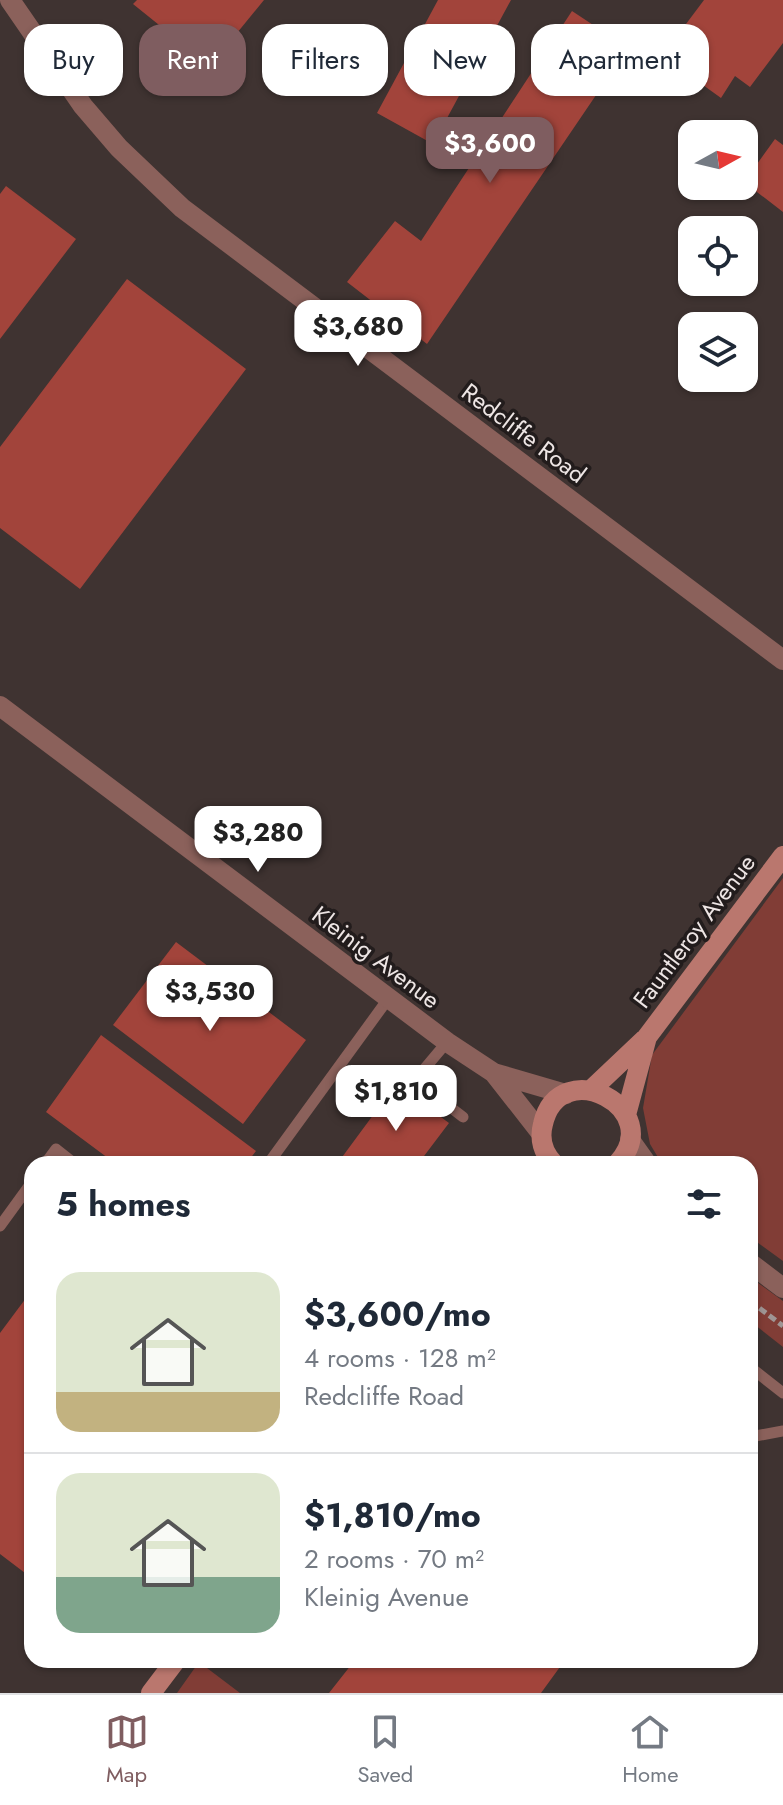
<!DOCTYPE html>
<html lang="en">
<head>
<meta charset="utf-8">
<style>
  body { margin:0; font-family:Jost,sans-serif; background:#f6f6f7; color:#1f2937; height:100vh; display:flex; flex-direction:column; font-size:30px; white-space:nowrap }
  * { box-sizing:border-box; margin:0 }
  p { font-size:26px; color:#747a83 }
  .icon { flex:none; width:44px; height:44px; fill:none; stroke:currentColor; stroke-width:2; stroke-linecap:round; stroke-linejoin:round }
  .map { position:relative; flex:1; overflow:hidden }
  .details { position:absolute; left:24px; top:1156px; width:734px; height:512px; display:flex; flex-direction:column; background:#fff; border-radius:24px; box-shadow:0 2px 6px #0004 }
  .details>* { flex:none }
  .guide { position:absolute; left:24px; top:24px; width:736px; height:72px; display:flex; gap:16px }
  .needle { width:52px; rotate:82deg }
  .fabs { position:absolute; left:678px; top:120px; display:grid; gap:16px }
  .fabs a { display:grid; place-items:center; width:80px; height:80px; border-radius:16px; background:#fff; box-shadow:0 2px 6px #0004; font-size:40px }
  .price { position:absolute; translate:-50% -68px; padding:0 18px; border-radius:16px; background:#fff; color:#222; font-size:26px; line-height:52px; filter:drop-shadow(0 2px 4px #0008) }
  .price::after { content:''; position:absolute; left:50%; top:48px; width:24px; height:18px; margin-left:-12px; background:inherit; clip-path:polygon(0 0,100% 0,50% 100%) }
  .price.on { background:#7f5d60; color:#fff }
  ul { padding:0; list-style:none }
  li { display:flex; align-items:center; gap:24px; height:200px; padding:0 32px }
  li+li { border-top:2px solid #e0e1e3 }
  li span { display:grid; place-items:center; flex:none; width:224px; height:160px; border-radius:24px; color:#555 }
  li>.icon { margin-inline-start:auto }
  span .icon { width:96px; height:96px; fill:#fffc; stroke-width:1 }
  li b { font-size:34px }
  h2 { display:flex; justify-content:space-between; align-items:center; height:96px; padding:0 32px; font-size:34px }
  .chip { padding:0 28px; border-radius:24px; background:#fff; box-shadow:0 2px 6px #0004; font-size:28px; line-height:72px }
  .chip.on { background:#7f5d60; color:#fff }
  .tab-bar { display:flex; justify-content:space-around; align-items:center; height:112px; border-top:2px solid #e0e1e3; background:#fff; font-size:22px; color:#747a83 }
  .tab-bar a { display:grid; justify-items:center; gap:4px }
  .tab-bar .on { color:#7f5d60 }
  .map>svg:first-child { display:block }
  .green { fill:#813d36 }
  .building { fill:#a2443b }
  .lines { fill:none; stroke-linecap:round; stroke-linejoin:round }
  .path { stroke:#9f9594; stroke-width:5; stroke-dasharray:8 4; stroke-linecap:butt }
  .lane { stroke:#8b615b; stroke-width:11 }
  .street { stroke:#8b615b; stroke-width:20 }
  .secondary { stroke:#ba776e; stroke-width:20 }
  .labels { text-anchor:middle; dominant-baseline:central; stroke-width:7; stroke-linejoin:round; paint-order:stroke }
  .street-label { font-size:24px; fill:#eee6e5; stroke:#221c1c }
</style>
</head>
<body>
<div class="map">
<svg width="783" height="1693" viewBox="0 0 783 1693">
  <rect width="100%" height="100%" fill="#3f3331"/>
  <path class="green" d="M783,878V1261L750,1237V1164H662L650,1144L643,1108L652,1055Z
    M750,1277L783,1301V1347L750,1321Z
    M199,1662L240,1693H177Z"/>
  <path class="building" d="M137,0H264L210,66L133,4Z
    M438,0H511L433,144L377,113Z
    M704,0H783V43L750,87L735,76L721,98L671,62L688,39L680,32Z
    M572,11L628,48L427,344L347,282L395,221L421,241Z
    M775,139L783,145V212L744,182Z
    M6,186L76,239L0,339V194Z
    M127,279L246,369L80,589L0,528V447Z
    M176,942L306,1040L243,1124L113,1025Z
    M101,1035L256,1151L246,1164H116L46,1112Z
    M396,1084L449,1123L418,1164H337Z
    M32,1290V1563L25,1573L0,1554V1333Z
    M355,1660H565L541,1693H329Z"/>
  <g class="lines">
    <path class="path" d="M750,1301L783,1326"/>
    <path class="lane" d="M447,1042L415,1080L463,1117
      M45,1164L56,1149L75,1164
      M268,1164L388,999
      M0,1226L32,1182
      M750,1367L783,1393
      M750,1437L783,1431"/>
    <path class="street" d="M10,0L83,106L119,148L182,208L783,660
      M0,706L447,1042L494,1073L566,1094
      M494,1073L541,1133
      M630,1140L647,1164
      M750,1263L783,1288"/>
    <path class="secondary" d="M591,1090L647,1037L783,856
      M626,1115L647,1037
      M554,1164C543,1153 539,1139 543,1124C559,1052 669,1109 617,1164
      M151,1693L176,1660"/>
  </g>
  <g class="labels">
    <g class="street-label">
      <text transform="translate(524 433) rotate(37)">Redcliffe Road</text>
      <text transform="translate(694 931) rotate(-53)">Fauntleroy Avenue</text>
      <text transform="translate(376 957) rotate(37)">Kleinig Avenue</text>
    </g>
  </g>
</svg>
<div class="fabs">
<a><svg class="needle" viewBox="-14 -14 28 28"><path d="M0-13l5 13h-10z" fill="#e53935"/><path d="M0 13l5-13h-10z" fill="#747a83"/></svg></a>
<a><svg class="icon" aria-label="locate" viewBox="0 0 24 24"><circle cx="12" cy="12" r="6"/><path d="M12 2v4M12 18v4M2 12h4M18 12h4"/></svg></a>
<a><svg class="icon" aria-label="layers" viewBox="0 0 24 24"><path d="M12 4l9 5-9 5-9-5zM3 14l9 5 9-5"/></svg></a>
</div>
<b class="price on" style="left:490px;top:185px">$3,600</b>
<b class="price" style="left:358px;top:368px">$3,680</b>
<b class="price" style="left:258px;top:874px">$3,280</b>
<b class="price" style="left:210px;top:1033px">$3,530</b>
<b class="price" style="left:396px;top:1133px">$1,810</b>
<div class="guide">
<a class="chip">Buy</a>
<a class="chip on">Rent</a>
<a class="chip">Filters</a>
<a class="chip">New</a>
<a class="chip">Apartment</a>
</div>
<section class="details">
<h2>5 homes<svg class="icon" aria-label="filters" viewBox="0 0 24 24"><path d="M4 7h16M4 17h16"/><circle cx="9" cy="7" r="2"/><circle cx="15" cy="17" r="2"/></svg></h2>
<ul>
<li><span style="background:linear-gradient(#dfe7d0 75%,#c2b280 0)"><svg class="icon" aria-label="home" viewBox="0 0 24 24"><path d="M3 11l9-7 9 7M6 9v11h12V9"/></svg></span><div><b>$3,600/mo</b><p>4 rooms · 128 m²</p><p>Redcliffe Road</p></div></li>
<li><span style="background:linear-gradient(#dfe7d0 65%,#7fa58c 0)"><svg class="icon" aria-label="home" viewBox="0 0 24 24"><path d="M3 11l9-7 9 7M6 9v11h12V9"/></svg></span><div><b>$1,810/mo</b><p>2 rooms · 70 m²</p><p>Kleinig Avenue</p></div></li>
</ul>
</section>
</div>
<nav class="tab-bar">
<a class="on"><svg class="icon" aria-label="map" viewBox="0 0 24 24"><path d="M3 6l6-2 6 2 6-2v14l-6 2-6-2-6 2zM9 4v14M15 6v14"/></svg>Map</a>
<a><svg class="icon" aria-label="saved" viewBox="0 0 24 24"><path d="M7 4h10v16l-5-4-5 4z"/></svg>Saved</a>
<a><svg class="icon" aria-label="home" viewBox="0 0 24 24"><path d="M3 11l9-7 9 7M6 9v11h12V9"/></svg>Home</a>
</nav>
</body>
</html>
